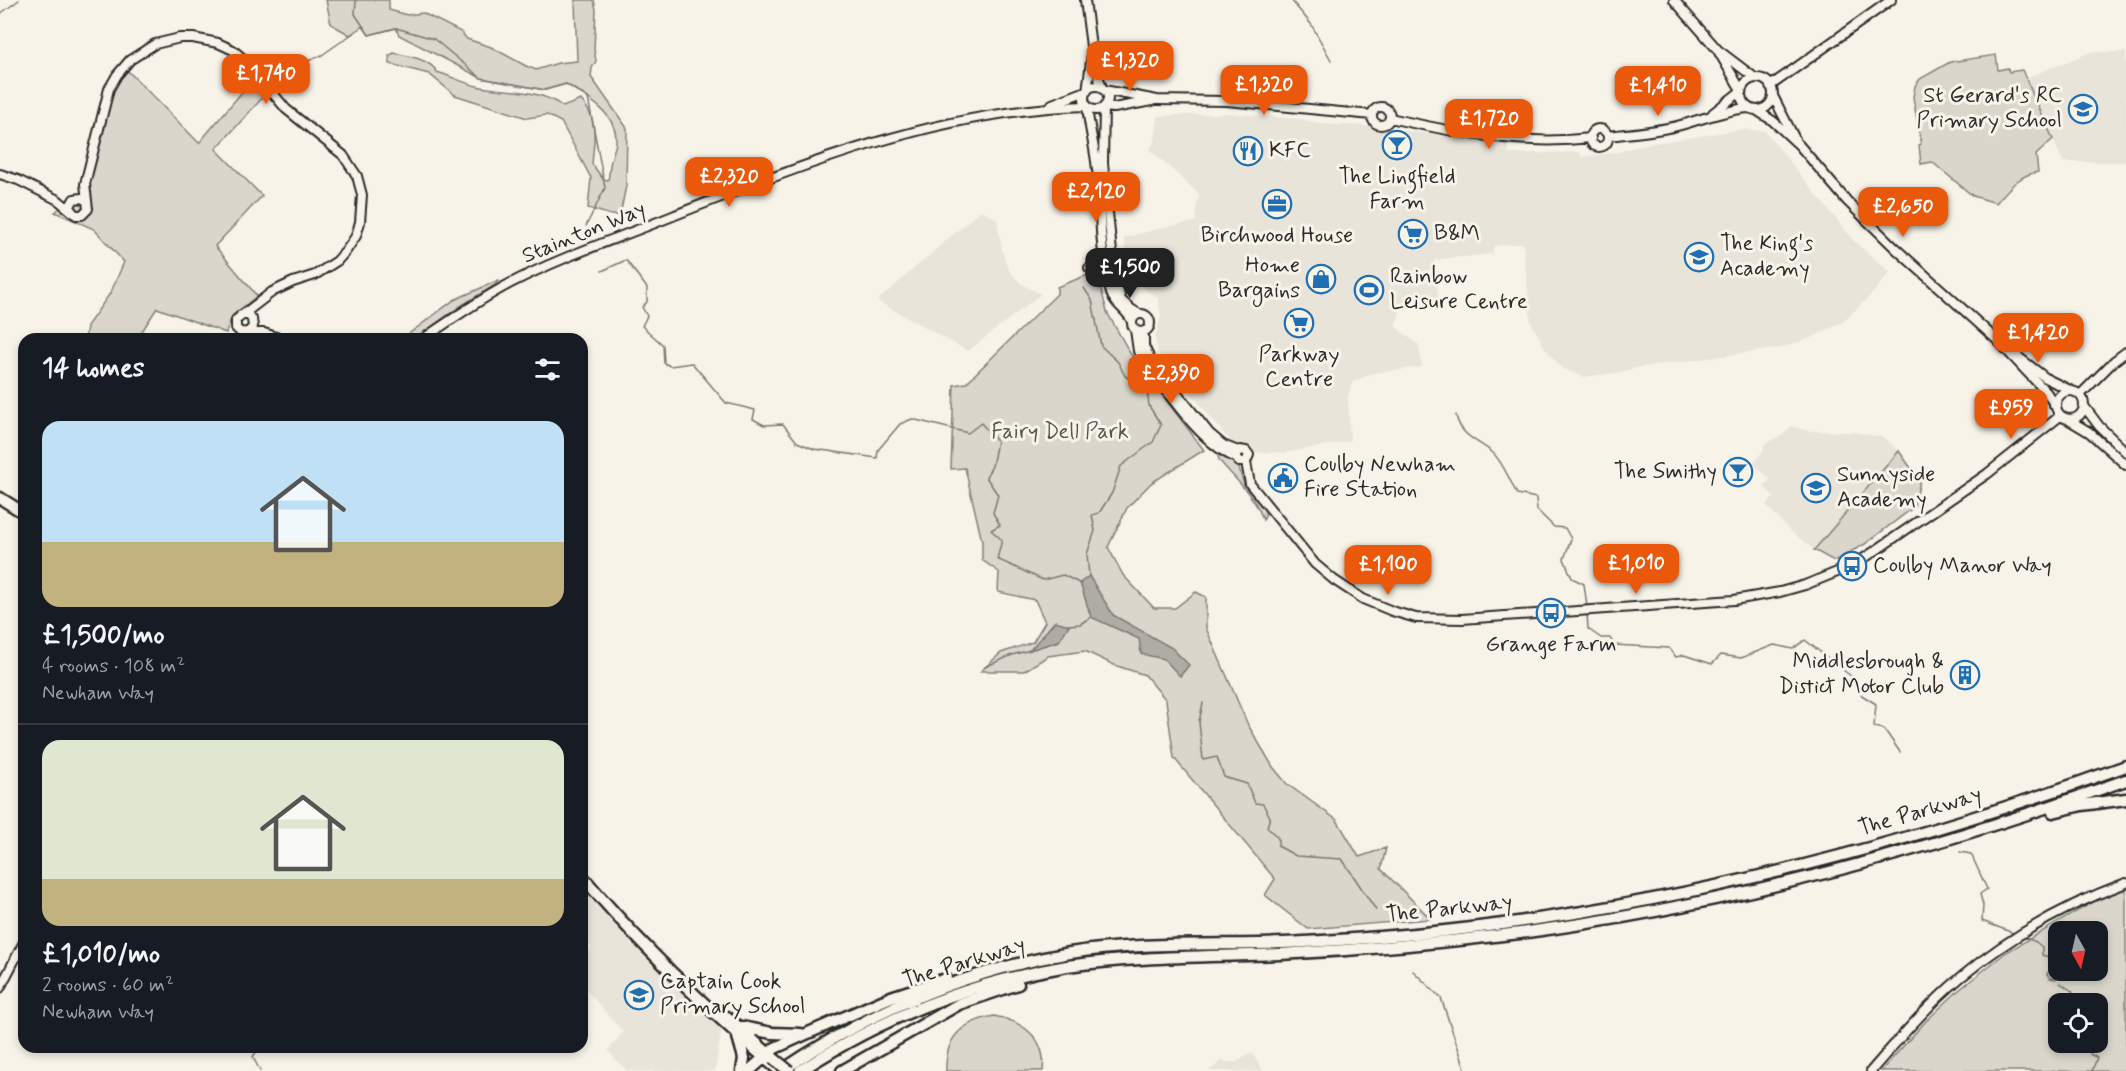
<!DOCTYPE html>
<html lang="en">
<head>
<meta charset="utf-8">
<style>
  body { margin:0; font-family:Mynerve,sans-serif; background:#20242c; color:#f1f3f6; height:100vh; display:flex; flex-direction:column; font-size:22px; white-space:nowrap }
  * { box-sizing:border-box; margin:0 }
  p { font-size:20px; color:#9ea1a6 }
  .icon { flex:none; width:33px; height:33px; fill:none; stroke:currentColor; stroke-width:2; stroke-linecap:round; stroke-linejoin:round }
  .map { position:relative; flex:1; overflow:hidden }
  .panel { position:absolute; left:18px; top:333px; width:570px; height:720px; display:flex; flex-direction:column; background:#171b24; border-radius:18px; box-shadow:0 3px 9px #0003 }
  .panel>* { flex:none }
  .needle { width:39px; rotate:172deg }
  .buttons { position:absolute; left:2048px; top:921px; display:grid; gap:12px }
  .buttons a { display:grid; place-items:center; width:60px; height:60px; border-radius:12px; background:#171b24; box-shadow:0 3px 9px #0003; font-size:30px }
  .price { position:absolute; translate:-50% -51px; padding:0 14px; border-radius:12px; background:#ea580c; color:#fff; font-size:20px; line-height:39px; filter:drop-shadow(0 2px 3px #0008) }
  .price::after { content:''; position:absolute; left:50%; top:36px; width:18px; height:14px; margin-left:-9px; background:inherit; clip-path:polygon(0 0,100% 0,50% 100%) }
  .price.on { background:#222; color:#fff }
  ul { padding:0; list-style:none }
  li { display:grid; align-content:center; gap:12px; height:318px; padding:0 24px }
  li+li { border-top:2px solid #363941 }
  li span { display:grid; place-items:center; height:186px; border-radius:18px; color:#555 }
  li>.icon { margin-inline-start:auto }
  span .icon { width:108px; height:108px; fill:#fffc; stroke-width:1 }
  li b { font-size:26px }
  h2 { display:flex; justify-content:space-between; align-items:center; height:72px; padding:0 24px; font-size:26px }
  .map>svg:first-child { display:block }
  .built { fill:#e8e4da }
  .green { fill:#dad6cc; stroke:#82807c; stroke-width:1.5; fill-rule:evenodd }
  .water { fill:#afaca4; stroke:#7a7874; stroke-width:1.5 }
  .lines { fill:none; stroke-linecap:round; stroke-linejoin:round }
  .stream { stroke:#7a7874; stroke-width:1.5 }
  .secondary-casing { stroke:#2b2b2b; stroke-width:12 }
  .highway-casing { stroke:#2b2b2b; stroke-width:15 }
  .secondary { stroke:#f7f3e8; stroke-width:8 }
  .highway { stroke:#f7f3e8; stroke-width:10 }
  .highway-bridge-casing { stroke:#2b2b2b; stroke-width:15; stroke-linecap:butt }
  .highway-bridge { stroke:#f7f3e8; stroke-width:10 }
  .labels { text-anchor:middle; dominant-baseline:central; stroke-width:6; stroke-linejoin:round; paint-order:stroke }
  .poi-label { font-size:22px; fill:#2b2b2b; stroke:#f7f3e8; text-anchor:start }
  .street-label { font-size:22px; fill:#2b2b2b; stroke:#f7f3e8 }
  .park-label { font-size:22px; fill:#575653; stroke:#f7f3e8 }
</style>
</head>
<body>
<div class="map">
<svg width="2126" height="1071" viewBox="0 0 2126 1071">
  <rect width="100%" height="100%" fill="#f7f3e8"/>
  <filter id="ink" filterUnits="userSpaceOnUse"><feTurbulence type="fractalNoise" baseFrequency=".0167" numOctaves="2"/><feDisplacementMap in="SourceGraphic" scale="12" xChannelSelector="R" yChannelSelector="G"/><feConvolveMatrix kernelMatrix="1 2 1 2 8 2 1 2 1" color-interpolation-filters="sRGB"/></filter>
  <g filter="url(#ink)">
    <path class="built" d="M2091,52H2126V162H2063L2026,78Z
      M1230,113L1301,119L1321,124L1368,126L1508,144L1509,154L1580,152L1581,157L1618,152L1641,145L1744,129L1765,131L1854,241L1890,272L1871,295L1844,321L1811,338L1781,348L1634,368L1622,372L1584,377L1563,369L1546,350L1531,322L1523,243L1494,246L1492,254L1434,260L1438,298L1403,303L1395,326L1419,345L1422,367L1373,373L1353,382L1348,396L1350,441L1285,453L1255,452L1231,442L1158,353L1155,338L1161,316L1158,298L1129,278L1124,238L1164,227L1194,222L1196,219L1197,202L1200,195L1149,149L1155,141L1158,116Z
      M981,210L997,219L1002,250L1006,264L1011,273L1020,283L1041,294L968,351L877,301Z
      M1791,426L1808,431L1852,432L1879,436L1887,440L1899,451L1814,550L1789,530L1766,505L1774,497L1765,488L1764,486L1770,479L1753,463L1763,451L1764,444L1784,434Z
      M582,875L622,921L615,928L618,926L676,987L722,1028L715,1071H627L608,1051L623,1032L582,985V956L592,948L582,936Z
      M1252,1053L1263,1071H1209L1223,1060L1226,1062H1236Z"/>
    <path class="green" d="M326,0H389V10L407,15L423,13L461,32L467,39L491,47L526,66L536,70L558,63L577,61L575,0H594L596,10L594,49L596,61L592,68L591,77L627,128L626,186L620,215H611L588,208L591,178L561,122L547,115L527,118L455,95L429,74L390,64L389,56L394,53C408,56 430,59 437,72C450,76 464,83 477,86C505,93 541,88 563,107L581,100C599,120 594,139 592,164L603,179L608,180C610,173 609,167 611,161C612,155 615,149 616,142C618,113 587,98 566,84L545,90L481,78L399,35L396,28L369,35L363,26L350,35L331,24Z
      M1996,55L1998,70L2008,68L2009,72L2022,70L2053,139L2036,155L2038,172C2018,175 2009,189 1996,203L1973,196L1932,162L1921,164L1919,145L1921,144L1913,97L1915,86L1920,79L1950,62Z
      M126,69L199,143L253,79L265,95L216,149L262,196L215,246L257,296L232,316L226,333L157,308L137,339H85L87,326L111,292L124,262L94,229L55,212L86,189L113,85Z
      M1090,274L1100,285L1107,312L1130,353L1204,450L1151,483L1127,508L1108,547L1123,575L1154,608H1175L1196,592L1206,597V628L1248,725L1273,767L1287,784L1337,820L1359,857L1386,848L1381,869L1431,919L1308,929L1265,895L1275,879L1174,758L1166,700L1145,675L1114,665L1085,651L1048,656L1024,671H981L1001,653L1033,642L1045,622L1035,600L998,592L999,572L982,560V541L965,468L951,469L954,385L966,383L1057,294V287Z
      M499,280L495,285L459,307L414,339H402L454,300Z
      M1899,451L1920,481L1914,507L1865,544L1834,561L1814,550Z
      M1224,454L1230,457L1238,465L1244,485L1265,510V517L1263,520C1256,497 1234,478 1219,460L1218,456Z
      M2126,883V1071H1881L1925,1022L1959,990L2005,953ZM2058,932H2097V970H2058ZM2058,1004H2097V1042H2058Z
      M994,1016C1022,1021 1047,1038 1043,1071H946C945,1037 962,1022 994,1016Z"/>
    <path class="water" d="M1089,576L1113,615L1172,648L1189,665L1180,676L1164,659L1141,654L1139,639L1091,617L1080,583Z
      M1055,621L1069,625L1059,641L1030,650Z"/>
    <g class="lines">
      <path class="stream" d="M356,0L355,14L369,35L396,28L434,39L481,78L545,90L566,84L588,98L605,188L586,226
        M1291,0L1311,24L1331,60
        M0,14L19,0
        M299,65L322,55L362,27
        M602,271L626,260L647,288V302L642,307L647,316L642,326L663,345L664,363L670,366L692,363L726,403L755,410L753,419L764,425L783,424L797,442L814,449L877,458L878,450L900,424L912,419L968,433L981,423L997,441L992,466L986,477L998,495L993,513L1000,525L991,530L1002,540L997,559L1043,580L1063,575L1081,584
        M1084,288L1092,300L1101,346L1118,362L1125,376L1147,389L1149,406L1161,425L1153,442L1121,466L1112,493L1099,513L1092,515L1095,531L1087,554L1089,576
        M1456,415C1460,436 1477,440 1492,452C1503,462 1510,481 1517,494L1536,498L1537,510L1554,527L1565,528L1571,539L1564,559L1572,578L1584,584L1587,606
        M1587,614L1588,629L1601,638H1610L1614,645L1669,648L1676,657L1684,655L1712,664L1721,655L1741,658L1774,645L1793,649L1805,640L1861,684L1860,694L1876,704L1874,727L1884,729L1900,752
        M1069,625L1080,624L1091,617
        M985,667L1012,655L1030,650
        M1203,703L1199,722L1203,760L1217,757L1224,777L1247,784L1255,803L1263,804L1270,817L1267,827L1278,838V846L1296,856L1342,859L1376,910
        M1960,852L1971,854L1987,889L1980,894L1983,905L1982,921L2016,934
        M2023,937L2036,942L2042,947V955L2051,959L2052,967L2047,974L2050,978L2056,979
        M1413,971L1441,998L1466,1071
        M2060,983L2072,991L2075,998L2080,999L2079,1004
        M2086,1042L2088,1047H2091L2090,1054L2097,1058L2092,1071
        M259,1047L253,1057L260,1071"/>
      <g class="secondary-casing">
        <path id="secondary" d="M1085,0L1092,54L1087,91
          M1674,0L1717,49L1741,90
          M1718,50L1755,78
          M1092,56L1102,88
          M1741 94a16 16 0 1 1 32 0a16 16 0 1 1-32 0Z
          M1770,86L1891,0
          M1084 98a12 12 0 1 1 24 0a12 12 0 1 1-24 0Z
          M1104,90L1157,100L1227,101L1372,115
          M1773,96L1795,139
          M1052,104L1086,91
          M1087,106C1089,128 1095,148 1097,170C1101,210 1099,254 1111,293C1115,306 1128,310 1132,322
          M1104,107L1103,163L1114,272L1121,300L1131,309L1139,314
          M1104,107L1114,108L1152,101
          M1372 116a9 9 0 1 1 18 0a9 9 0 1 1-18 0Z
          M1756,110L1773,121L1799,145L1847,201L1894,247L1997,340L2047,393L2055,406
          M1713,113L1741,91
          M1390,118C1456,133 1523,146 1591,138
          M1590 138a9 9 0 1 1 18 0a9 9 0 1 1-18 0Z
          M1608,136C1634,133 1662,131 1688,123C1708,117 1727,110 1748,108
          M0,174L18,180L58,200L76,215H82L88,209L85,184L109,89L117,75L130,60L155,44L180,38H193L218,43L233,50L247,62L286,109L343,155L357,176L362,195L360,222L356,236L346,251L337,261L315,275L293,282L272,292L236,320V328L240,332L264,333L282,339
          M72,212L70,206L74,199L82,198L87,201
          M1089,268L1108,280
          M1132 323a9 9 0 1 1 18 0a9 9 0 1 1-18 0Z
          M241,315H248L252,319L253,327L249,331
          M1135,330L1138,351L1144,361C1169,393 1199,442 1236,458
          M1144,331V346L1150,359L1209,433L1223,445L1238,451
          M423,339C452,319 480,299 511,283C562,256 622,237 675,215C807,163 944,109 1087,106
          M2017,356L2047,379L2070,390
          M2056 405a14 14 0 1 1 28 0a14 14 0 1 1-28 0Z
          M2080,395L2114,361L2126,352
          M2084,406L2099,426L2126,452
          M2069,420L2089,432L2126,465
          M1246,462H1239L1236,458V454L1240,450L1246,451L1249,455L1246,462L1250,484L1315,564L1334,580L1363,599L1392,611L1416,618L1462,619L1734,600L1780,592L1805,585L1852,566L1875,551L1987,474L2060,416
          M0,988L24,942
          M1871,1071C1899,1039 1927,1006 1960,978C2009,937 2066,905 2126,883"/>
      </g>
      <g class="highway-casing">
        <path id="highway" d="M0,498L24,513
          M2053,812L2082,805L2126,799
          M582,876C642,947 709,1011 780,1071
          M727,1017L773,1058
          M742,1027L772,1033L801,1034
          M738,1037L744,1058L742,1071
          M749,1071L775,1048L806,1034L891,997L946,979
          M781,1071C868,1012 966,971 1070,953C1132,943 1196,945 1259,944C1340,941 1422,935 1503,924C1716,895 1924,839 2126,766
          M800,1071C881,1018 972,982 1067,966C1137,956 1210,957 1280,954C1360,950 1440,943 1520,933C1728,905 1929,851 2126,780
          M842,1071L959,1004L1018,984"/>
      </g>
      <use href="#secondary" class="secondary"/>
      <use href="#highway" class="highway"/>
      <g class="highway-bridge-casing">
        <path id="highway-bridge" d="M773,1058L789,1071"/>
      </g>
      <use href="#highway-bridge" class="highway-bridge"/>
    </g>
  </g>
  <defs>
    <g id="school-ring" transform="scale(1.5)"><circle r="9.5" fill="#f7f3e8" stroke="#1f6fb2" stroke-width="1.5"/><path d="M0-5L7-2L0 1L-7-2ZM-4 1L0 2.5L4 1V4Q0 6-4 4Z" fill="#1f6fb2"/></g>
    <g id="bar-ring" transform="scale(1.5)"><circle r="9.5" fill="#f7f3e8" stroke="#1f6fb2" stroke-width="1.5"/><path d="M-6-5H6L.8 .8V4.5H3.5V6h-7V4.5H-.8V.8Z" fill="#1f6fb2"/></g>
    <g id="restaurant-ring" transform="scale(1.5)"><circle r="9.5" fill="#f7f3e8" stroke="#1f6fb2" stroke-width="1.5"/><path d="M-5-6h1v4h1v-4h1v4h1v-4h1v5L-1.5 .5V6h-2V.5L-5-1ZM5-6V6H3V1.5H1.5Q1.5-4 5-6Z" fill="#1f6fb2"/></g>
    <g id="office-ring" transform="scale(1.5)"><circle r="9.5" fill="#f7f3e8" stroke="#1f6fb2" stroke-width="1.5"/><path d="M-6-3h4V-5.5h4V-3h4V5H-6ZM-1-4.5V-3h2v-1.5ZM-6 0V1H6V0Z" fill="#1f6fb2"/></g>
    <g id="supermarket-ring" transform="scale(1.5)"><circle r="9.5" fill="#f7f3e8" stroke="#1f6fb2" stroke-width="1.5"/><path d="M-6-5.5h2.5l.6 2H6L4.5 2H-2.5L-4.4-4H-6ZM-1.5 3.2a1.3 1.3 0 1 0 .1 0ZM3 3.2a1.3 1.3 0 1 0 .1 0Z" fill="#1f6fb2"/></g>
    <g id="shop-ring" transform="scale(1.5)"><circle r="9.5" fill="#f7f3e8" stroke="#1f6fb2" stroke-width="1.5"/><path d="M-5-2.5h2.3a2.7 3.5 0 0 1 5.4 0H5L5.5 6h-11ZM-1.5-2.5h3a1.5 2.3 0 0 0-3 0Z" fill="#1f6fb2"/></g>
    <g id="stadium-ring" transform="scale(1.5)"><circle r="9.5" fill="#f7f3e8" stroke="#1f6fb2" stroke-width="1.5"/><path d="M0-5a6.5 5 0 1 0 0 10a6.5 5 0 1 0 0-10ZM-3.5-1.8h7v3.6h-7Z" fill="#1f6fb2"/></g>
    <g id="civic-ring" transform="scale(1.5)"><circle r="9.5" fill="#f7f3e8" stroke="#1f6fb2" stroke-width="1.5"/><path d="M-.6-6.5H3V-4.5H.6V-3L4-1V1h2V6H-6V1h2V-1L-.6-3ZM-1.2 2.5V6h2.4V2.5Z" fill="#1f6fb2"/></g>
    <g id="bus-ring" transform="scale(1.5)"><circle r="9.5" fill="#f7f3e8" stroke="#1f6fb2" stroke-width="1.5"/><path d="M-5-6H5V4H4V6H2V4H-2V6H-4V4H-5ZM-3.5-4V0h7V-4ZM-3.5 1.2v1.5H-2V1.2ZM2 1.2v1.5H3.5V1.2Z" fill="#1f6fb2"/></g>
    <g id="building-ring" transform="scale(1.5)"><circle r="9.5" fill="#f7f3e8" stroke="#1f6fb2" stroke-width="1.5"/><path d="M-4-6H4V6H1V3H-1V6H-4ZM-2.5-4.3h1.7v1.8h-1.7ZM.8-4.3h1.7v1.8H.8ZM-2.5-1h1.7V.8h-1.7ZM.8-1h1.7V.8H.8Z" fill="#1f6fb2"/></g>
  </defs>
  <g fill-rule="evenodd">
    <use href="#school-ring" x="2083" y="109"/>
    <use href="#bar-ring" x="1397" y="145"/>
    <use href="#restaurant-ring" x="1248" y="151"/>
    <use href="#office-ring" x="1277" y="204"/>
    <use href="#supermarket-ring" x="1413" y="234"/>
    <use href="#school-ring" x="1699" y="257"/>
    <use href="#shop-ring" x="1321" y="279"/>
    <use href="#stadium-ring" x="1369" y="290"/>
    <use href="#supermarket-ring" x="1299" y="323"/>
    <use href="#bar-ring" x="1738" y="472"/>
    <use href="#civic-ring" x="1283" y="478"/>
    <use href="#school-ring" x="1816" y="488"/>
    <use href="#bus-ring" x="1852" y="566"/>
    <use href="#bus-ring" x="1551" y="613"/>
    <use href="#building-ring" x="1965" y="675"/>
    <use href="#school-ring" x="639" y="995"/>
  </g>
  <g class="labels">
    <g class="poi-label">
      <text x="2062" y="96" text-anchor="end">St Gerard's RC<tspan x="2062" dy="25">Primary School</tspan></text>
      <text x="1269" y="151">KFC</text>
      <text x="1397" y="177" text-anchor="middle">The Lingfield<tspan x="1397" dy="25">Farm</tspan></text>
      <text x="1434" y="234">B&amp;M</text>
      <text x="1277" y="236" text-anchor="middle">Birchwood House</text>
      <text x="1720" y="244">The King's<tspan x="1720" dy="25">Academy</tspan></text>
      <text x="1300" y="266" text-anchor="end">Home<tspan x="1300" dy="25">Bargains</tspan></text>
      <text x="1390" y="277">Rainbow<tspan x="1390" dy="25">Leisure Centre</tspan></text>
      <text x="1299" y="355" text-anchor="middle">Parkway<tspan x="1299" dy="25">Centre</tspan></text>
      <text x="1304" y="465">Coulby Newham<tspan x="1304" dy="25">Fire Station</tspan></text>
      <text x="1717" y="472" text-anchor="end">The Smithy</text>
      <text x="1837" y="475">Sunnyside<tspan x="1837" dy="25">Academy</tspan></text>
      <text x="1873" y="566">Coulby Manor Way</text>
      <text x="1551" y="645" text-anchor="middle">Grange Farm</text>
      <text x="1944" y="662" text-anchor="end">Middlesbrough &amp;<tspan x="1944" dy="25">Distict Motor Club</tspan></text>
      <text x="660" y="982">Captain Cook<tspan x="660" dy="25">Primary School</tspan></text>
    </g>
    <g class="street-label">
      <text transform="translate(584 233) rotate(-22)">Stainton Way</text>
      <text transform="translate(1920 812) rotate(-16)">The Parkway</text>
      <text transform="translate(1449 909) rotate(-6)">The Parkway</text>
      <text transform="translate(964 963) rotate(-17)">The Parkway</text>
    </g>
    <g class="park-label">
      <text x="1060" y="432">Fairy Dell Park</text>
    </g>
  </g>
</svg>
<div class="buttons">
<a><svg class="needle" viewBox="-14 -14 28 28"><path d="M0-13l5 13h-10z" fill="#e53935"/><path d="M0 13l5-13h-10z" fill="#9ea1a6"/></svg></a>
<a><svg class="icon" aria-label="locate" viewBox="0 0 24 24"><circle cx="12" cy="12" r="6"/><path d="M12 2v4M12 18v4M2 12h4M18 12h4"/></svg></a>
</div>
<b class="price" style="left:1130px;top:92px">£1,320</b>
<b class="price" style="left:266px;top:105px">£1,740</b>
<b class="price" style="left:1264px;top:116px">£1,320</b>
<b class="price" style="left:1658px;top:117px">£1,410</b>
<b class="price" style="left:1489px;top:150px">£1,720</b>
<b class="price" style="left:729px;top:208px">£2,320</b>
<b class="price" style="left:1096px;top:223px">£2,120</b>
<b class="price" style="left:1903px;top:238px">£2,650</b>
<b class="price on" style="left:1130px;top:299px">£1,500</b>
<b class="price" style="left:2038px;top:364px">£1,420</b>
<b class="price" style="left:1171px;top:405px">£2,390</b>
<b class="price" style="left:2011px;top:440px">£959</b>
<b class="price" style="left:1636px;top:595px">£1,010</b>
<b class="price" style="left:1388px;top:596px">£1,100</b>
<section class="panel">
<h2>14 homes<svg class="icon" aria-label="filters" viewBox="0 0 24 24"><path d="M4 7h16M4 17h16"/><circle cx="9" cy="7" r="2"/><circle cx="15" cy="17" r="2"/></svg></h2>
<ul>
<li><span style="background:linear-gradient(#bfe0f5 65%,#c2b280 0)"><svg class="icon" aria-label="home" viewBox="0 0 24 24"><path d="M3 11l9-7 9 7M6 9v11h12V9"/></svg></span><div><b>£1,500/mo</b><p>4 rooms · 108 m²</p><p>Newham Way</p></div></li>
<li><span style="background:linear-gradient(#dfe7d0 75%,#c2b280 0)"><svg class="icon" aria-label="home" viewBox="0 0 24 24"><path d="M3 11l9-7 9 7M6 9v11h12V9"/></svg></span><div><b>£1,010/mo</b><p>2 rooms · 60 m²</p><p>Newham Way</p></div></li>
</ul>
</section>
</div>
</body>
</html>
